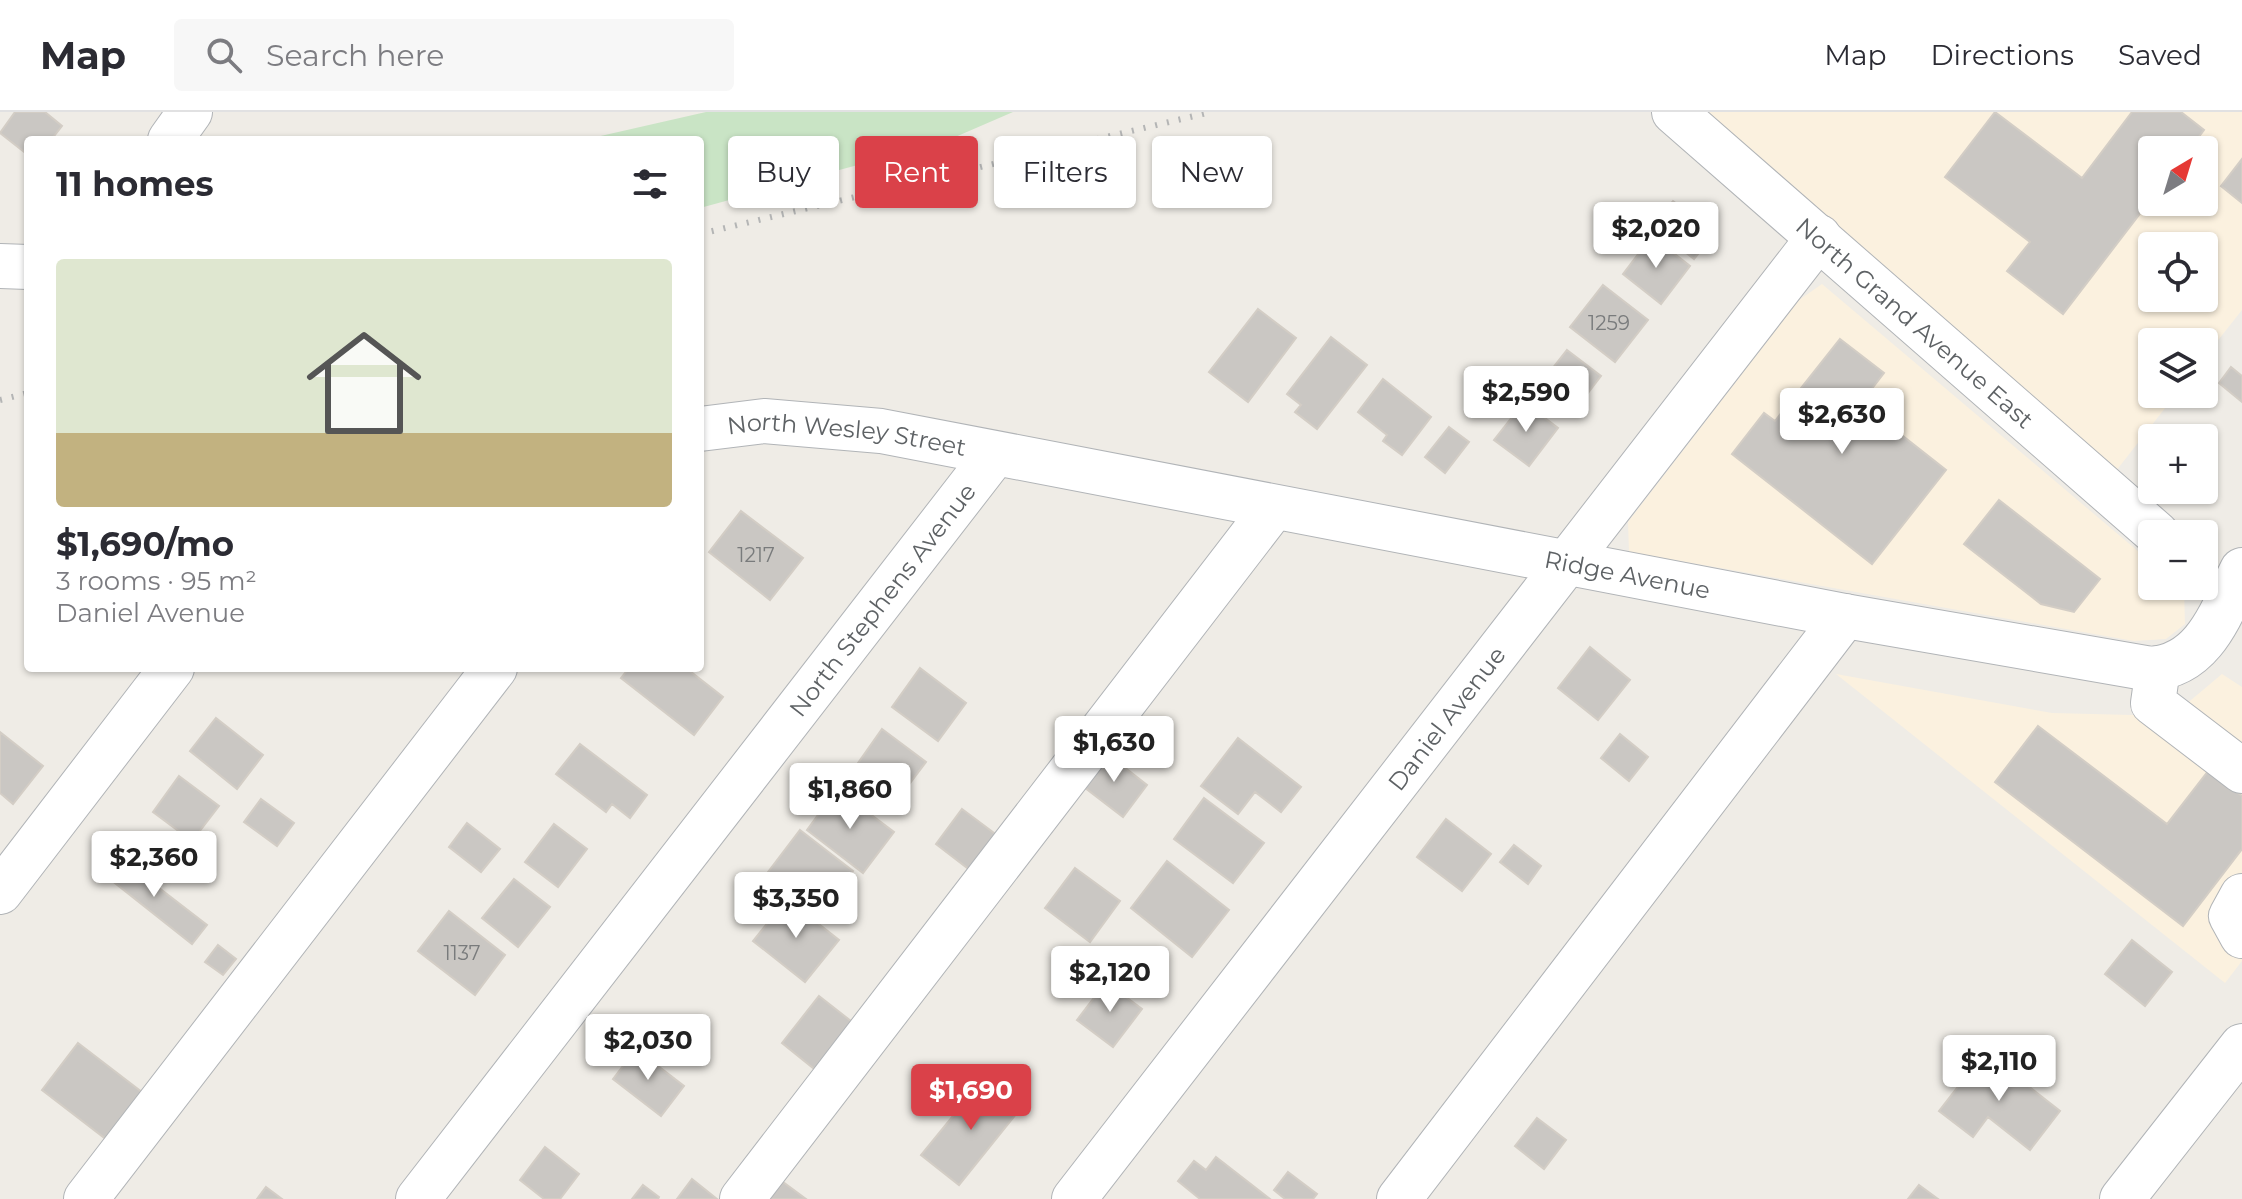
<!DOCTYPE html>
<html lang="en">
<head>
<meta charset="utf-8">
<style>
  body { margin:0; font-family:Montserrat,sans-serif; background:#f7f7f7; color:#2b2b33; height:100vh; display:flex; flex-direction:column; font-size:30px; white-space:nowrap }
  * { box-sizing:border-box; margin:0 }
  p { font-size:26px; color:#7c7c81 }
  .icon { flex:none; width:44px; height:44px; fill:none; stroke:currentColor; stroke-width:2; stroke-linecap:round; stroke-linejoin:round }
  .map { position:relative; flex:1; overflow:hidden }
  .panel { position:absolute; left:24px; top:24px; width:680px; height:536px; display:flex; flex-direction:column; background:#fff; border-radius:8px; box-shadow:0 2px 6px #0004 }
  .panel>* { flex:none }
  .top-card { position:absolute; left:728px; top:24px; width:760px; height:72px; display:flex; gap:16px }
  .needle { width:52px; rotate:38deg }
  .controls { position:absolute; left:2138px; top:24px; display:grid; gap:16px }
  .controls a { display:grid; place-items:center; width:80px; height:80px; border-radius:8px; background:#fff; box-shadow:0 2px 6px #0004; font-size:40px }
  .price { position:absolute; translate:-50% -68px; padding:0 18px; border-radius:8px; background:#fff; color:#222; font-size:26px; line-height:52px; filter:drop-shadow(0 2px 4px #0008) }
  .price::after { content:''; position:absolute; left:50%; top:48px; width:24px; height:18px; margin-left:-12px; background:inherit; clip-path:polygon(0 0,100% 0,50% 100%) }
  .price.selected { background:#da4149; color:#fff }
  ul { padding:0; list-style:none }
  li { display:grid; align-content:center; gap:16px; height:424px; padding:0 32px }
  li+li { border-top:2px solid #e1e1e2 }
  li span { display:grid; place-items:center; height:248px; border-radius:8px; color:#555 }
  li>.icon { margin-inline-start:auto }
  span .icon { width:144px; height:144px; fill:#fffc; stroke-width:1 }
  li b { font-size:34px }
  h2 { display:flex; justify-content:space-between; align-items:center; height:96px; padding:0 32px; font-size:34px }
  .chip { padding:0 28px; border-radius:8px; background:#fff; box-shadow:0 2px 6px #0004; font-size:28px; line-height:72px }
  .chip.selected { background:#da4149; color:#fff }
  header { display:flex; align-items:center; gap:48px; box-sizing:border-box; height:112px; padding:0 40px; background:#fff; border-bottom:2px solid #e1e1e2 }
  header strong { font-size:38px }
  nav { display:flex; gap:44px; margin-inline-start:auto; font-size:28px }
  .search { width:560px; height:72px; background:#f7f7f7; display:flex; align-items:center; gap:20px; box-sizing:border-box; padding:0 28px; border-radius:8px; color:#7c7c81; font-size:30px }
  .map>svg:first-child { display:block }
  .commercial { fill:#fbf1df; fill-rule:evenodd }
  .green { fill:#c9e4c5 }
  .building { fill:#cac7c3; stroke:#d3cdc5; stroke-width:2 }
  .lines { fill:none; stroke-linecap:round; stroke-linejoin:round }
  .minor-casing { stroke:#b1b4b7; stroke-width:46 }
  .minor { stroke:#fff; stroke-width:44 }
  .rail { stroke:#b4b5b5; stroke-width:6; stroke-dasharray:2 10; stroke-linecap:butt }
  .labels { text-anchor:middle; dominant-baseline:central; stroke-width:8; stroke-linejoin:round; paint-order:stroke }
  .number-label { font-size:20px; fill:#797b7c }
  .street-label { font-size:24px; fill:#5e6265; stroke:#fff }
</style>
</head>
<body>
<header>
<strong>Map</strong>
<div class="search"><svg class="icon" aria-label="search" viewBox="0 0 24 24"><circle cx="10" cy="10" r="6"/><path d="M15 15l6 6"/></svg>Search here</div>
<nav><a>Map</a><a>Directions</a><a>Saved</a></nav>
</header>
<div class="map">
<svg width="2242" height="1087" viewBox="0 0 2242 1087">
  <rect width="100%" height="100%" fill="#efece6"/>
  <path class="commercial" d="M1704,0H2242V198L2204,246V230H2152V282H2176L2116,359ZM2152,38H2204V90H2152ZM2152,134H2204V186H2152Z
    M1822,172L2152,451V474H2179L2184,478L2185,512L2166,527L2134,529L1629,440L1628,410L1799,188Z
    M1836,562L2052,601L2172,604L2222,562L2242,575V849L2225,871Z"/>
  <path class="green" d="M706,0H1013L946,29L700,96V28H583Z"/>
  <path class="building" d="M15,0H45L62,14L51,28H28V43L0,21Z
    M1995,0L2082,66L2132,0H2181L2204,18L2189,38H2152V86L2063,202L2007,159L2030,130L1945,65Z
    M2242,47V91L2221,74Z
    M1673,89L1715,121L1694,147L1652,114Z
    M1652,124L1690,154L1661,192L1623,162Z
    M1603,173L1648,208L1615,250L1570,215Z
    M1258,197L1296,226L1248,290L1209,260Z
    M1331,225L1367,253L1317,317L1295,300L1301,293L1287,282Z
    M1840,227L1884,261L1861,291L1946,358L1872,452L1732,342L1764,301L1775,309Z
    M1567,238L1601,264L1571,303L1537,276Z
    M2231,255L2242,264V290L2219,271Z
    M1383,267L1431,305L1402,343L1383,329L1387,323L1358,300Z
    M1524,290L1558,316L1529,354L1494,328Z
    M1449,315L1469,330L1445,361L1425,345Z
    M1999,388L2100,467L2074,500L2041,492L1964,432Z
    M741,399L803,446L770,488L709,440Z
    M1590,535L1630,568L1598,608L1558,576Z
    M629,556H686L723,585L694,623L621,566Z
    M920,556L966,591L938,629L892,595Z
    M216,606L263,643L237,677L190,639Z
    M2038,614L2167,712L2209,658L2242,684V737L2183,814L1995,670Z
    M882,617L926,650L901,683L858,651Z
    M0,620L43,654L13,692L0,681Z
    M1620,622L1648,645L1629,669L1601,646Z
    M1238,626L1301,675L1281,700L1255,680L1238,702L1201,674Z
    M580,632L647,683L630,706L612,692L606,700L556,662Z
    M1105,640L1147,673L1123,705L1080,672Z
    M179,664L219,694L192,729L153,700Z
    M837,677L894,720L863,761L807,718Z
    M1204,686L1264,731L1233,771L1174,727Z
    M261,687L294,711L277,734L244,710Z
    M962,697L1006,730L979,765L936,732Z
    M1446,707L1491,742L1462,779L1417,745Z
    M467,711L500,737L481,760L449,735Z
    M554,712L587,737L558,775L525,750Z
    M800,718L853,759L821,801L768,760Z
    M1514,733L1541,754L1528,772L1500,750Z
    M115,742L207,813L192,832L101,760Z
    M1167,749L1229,798L1192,845L1131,796Z
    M1075,756L1120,789L1090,830L1045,796Z
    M514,767L550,795L518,835L482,806Z
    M787,787L839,828L805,870L753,829Z
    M449,799L505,843L475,883L418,839Z
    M2132,828L2172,860L2145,894L2105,862Z
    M218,833L236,847L223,863L205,850Z
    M1106,870L1142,897L1113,935L1077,908Z
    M819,884L856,913L818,960L782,931Z
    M78,931L147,984L111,1031L42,978Z
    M636,937L684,974L661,1004L613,967Z
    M1985,940L2060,999L2030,1038L1988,1005L1973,1025L1939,999Z
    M984,966L1021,996L959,1073L921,1043Z
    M1537,1006L1566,1028L1544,1057L1515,1034Z
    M545,1035L579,1062L560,1087H544L520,1068Z
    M1216,1045L1270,1087H1200L1178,1069L1194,1049L1206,1058Z
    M1288,1060L1317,1082L1313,1087H1285L1274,1078Z
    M692,1067L717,1087H677Z
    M779,1067L806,1087H764Z
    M643,1073L659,1085L658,1087H632Z
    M1919,1073L1938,1087H1908Z
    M266,1075L282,1087H257Z"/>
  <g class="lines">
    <g class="minor-casing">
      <g id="minor">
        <path id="s1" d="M1674,0L2157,422"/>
        <path d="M170,28L190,0"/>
        <path d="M0,154L28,155"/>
        <path id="s2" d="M700,317L764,309L881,319L1845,504L2151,557C2205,553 2221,500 2242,458"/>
        <path d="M2158,556L2153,591L2242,659"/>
        <path d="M0,780L172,556"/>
        <path d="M2242,784L2231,804L2242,824"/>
        <path d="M86,1087L495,556"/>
        <path id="s3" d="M418,1087L994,343"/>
        <path d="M742,1087L1273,396"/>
        <path id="s4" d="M1074,1087L1819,125"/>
        <path d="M1399,1087L1845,504"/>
        <path d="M2122,1087L2242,934"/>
      </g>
    </g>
    <use href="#minor" class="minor"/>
    <path class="rail" d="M700,122L1211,0
      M0,288L28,281"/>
  </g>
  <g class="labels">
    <g class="number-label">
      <text x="1609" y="211">1259</text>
      <text x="756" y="443">1217</text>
      <text x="462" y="841">1137</text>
    </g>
    <g class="street-label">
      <text stroke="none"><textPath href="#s1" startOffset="320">North Grand Avenue East</textPath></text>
      <text stroke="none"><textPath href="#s2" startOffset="148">North Wesley Street</textPath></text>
      <text stroke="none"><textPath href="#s2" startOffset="942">Ridge Avenue</textPath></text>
      <text stroke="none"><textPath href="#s3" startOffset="758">North Stephens Avenue</textPath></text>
      <text stroke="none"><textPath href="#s4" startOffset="608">Daniel Avenue</textPath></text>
    </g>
  </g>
</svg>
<div class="controls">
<a><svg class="needle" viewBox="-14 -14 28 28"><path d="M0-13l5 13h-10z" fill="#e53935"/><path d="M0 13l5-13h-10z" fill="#7c7c81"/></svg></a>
<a><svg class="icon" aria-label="locate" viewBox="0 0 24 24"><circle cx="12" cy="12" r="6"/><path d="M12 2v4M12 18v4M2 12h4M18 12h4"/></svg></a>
<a><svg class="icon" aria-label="layers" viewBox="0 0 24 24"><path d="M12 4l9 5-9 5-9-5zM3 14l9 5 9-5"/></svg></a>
<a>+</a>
<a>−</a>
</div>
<b class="price" style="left:1656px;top:158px">$2,020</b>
<b class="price" style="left:1526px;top:322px">$2,590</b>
<b class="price" style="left:1842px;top:344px">$2,630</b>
<b class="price" style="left:1114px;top:672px">$1,630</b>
<b class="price" style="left:850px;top:719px">$1,860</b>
<b class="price" style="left:154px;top:787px">$2,360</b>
<b class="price" style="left:796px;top:828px">$3,350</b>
<b class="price" style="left:1110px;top:902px">$2,120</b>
<b class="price" style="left:648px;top:970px">$2,030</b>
<b class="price" style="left:1999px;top:991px">$2,110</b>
<b class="price selected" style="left:971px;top:1020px">$1,690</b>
<div class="top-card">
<a class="chip">Buy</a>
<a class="chip selected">Rent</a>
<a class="chip">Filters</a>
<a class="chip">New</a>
</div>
<section class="panel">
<h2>11 homes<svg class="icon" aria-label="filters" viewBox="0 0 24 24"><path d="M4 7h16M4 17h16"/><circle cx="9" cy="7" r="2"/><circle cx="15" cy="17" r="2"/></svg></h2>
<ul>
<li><span style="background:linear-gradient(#dfe7d0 70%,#c2b280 0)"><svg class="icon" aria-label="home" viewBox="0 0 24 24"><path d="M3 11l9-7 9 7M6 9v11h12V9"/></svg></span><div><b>$1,690/mo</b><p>3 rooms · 95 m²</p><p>Daniel Avenue</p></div></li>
</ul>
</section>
</div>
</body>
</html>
